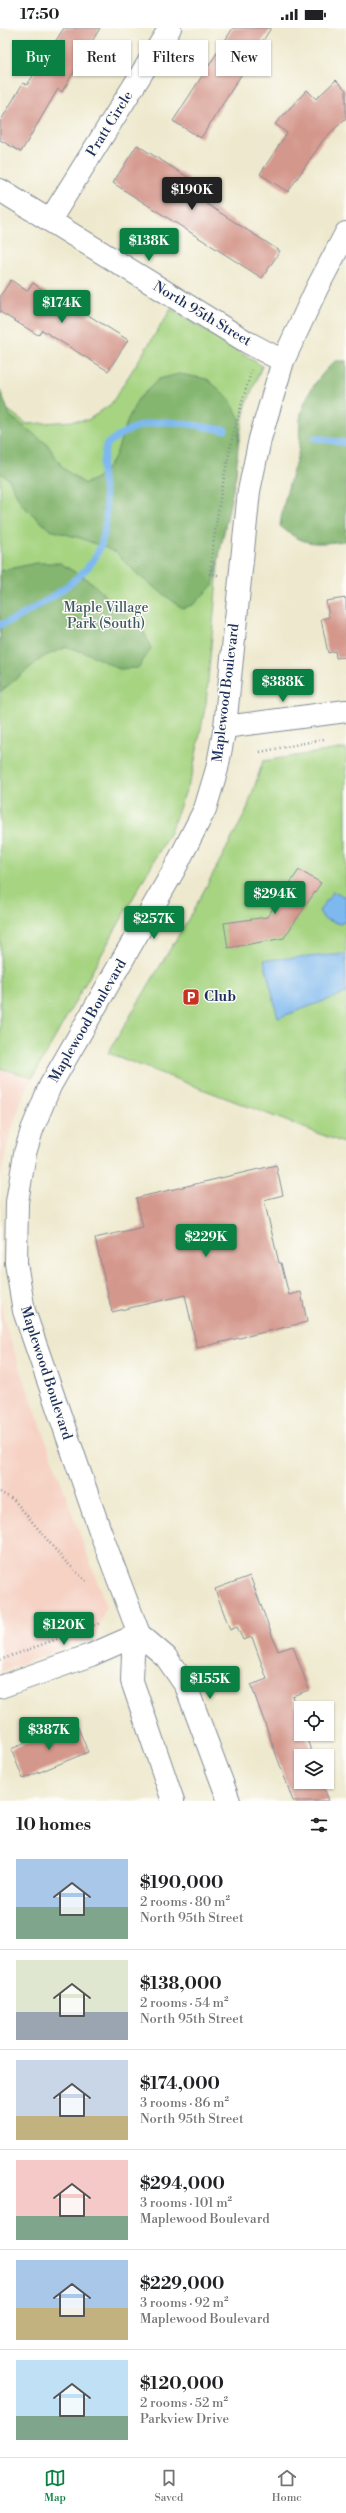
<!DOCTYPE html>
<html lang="en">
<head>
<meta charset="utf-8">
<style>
  body { margin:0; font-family:"Libre Bodoni",serif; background:#f6f6f6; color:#202124; height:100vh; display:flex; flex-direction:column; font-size:15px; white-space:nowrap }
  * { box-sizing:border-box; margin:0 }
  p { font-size:13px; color:#757577 }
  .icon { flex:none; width:22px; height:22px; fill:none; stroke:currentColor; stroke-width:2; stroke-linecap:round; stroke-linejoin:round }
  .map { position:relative; height:1773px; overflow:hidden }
  .details { display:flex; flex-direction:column; background:#fff; flex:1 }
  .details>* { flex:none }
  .top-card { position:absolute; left:12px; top:12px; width:322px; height:36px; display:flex; gap:8px }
  .tools { position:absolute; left:294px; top:1673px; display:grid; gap:8px }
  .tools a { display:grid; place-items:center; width:40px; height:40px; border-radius:0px; background:#fff; box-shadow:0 1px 3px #0004; font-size:20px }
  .price { position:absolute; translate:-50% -34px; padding:0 9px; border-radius:4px; background:#0b8043; color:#fff; font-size:13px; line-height:26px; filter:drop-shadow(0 1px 2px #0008) }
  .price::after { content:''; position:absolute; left:50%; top:24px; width:12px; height:9px; margin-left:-6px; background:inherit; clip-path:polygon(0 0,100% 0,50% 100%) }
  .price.current { background:#222; color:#fff }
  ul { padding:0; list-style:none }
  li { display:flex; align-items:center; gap:12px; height:100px; padding:0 16px }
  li+li { border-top:1px solid #e0e0e0 }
  li span { display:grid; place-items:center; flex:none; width:112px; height:80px; border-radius:0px; color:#555 }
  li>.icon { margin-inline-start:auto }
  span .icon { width:48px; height:48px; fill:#fffc; stroke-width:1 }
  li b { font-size:17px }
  h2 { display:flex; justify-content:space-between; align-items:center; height:48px; padding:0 16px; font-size:17px }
  .chip { padding:0 14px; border-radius:0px; background:#fff; box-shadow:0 1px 3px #0004; font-size:14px; line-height:36px }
  .chip.current { background:#0b8043; color:#fff }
  .status { display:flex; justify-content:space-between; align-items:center; height:28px; padding:0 20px; background:#fff; direction:ltr }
  .status svg { height:11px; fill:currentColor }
  .tab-bar { display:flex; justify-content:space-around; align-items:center; height:56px; border-top:1px solid #e0e0e0; background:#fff; font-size:11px; color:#757577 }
  .tab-bar a { display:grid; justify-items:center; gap:2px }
  .tab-bar .current { color:#0b8043 }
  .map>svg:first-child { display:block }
  .built { fill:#f6d2c4 }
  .green { fill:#a6d481; stroke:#608270 }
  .forest { fill:#84b66f; stroke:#507266 }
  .water { fill:#7db8ef; stroke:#4c74a6 }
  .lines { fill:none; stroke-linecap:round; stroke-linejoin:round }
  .stream { stroke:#7db8ef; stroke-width:7 }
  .building { fill:#d4978c }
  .minor-casing { stroke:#848c96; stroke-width:24 }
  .path { stroke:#848c96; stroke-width:2.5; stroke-dasharray:1 3; stroke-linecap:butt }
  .minor { stroke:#fff; stroke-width:22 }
  .labels { text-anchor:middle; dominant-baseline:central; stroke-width:3; stroke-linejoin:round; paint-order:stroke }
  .street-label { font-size:14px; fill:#1b2f5e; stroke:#fdfcf7 }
  .park-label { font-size:14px; fill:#3e5867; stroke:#fdfcf7 }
  .poi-label { font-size:14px; font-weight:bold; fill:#1b2f5e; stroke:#fdfcf7; text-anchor:start }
</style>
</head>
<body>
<div class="status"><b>17:50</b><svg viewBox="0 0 49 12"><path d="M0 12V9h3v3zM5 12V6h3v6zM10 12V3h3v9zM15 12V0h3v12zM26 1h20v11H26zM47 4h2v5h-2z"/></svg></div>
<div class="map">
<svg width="346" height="1773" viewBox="0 0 346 1773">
  <rect width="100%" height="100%" fill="#fdfcf7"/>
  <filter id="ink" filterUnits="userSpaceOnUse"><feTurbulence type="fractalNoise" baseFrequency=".025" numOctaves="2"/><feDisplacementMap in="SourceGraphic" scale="8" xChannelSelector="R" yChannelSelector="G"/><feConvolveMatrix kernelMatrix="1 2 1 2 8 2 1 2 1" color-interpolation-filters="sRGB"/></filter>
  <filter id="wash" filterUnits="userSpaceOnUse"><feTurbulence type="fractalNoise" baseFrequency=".012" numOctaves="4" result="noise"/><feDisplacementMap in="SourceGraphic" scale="16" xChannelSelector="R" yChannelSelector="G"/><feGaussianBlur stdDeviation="0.9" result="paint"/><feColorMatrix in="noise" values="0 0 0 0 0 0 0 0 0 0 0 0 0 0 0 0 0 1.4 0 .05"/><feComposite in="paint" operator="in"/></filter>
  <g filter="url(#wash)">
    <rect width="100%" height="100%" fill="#eee9ce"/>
    <path class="built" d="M0,1041L33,1049L22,1071L10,1106L0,1152Z
      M0,1271L4,1293L20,1340L106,1578L96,1608L0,1644Z"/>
    <path class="green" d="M171,281L262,338L245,380L220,517L206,675L192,747L170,804L33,1049L0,1040V376L27,396L88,392L111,376Z
      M346,720V1116L108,1025L193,883L246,784L263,733Z"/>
    <path class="forest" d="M335,333H346V513C315,516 305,519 280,498C283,473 291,450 298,426C301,413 298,399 301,386C306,365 319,348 335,333Z
      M179,346L207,351L229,370L240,391L236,447L213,557L193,577L182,580L138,547L116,524L80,510L50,502L21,476L9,451L0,445V361L10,388L47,416L63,440L85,456L103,446L115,429L128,391L138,371L159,351Z
      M36,535H60L91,554L144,604L151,621L138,640L119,641L89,626L67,619L43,629L0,664V543Z"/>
    <path class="water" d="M333,864L346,869V893L340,896L324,891L319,883Z
      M346,926V965L278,990L264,932Z"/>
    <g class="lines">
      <path class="stream" d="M315,410L346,415
        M0,597C26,588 82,553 96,528C103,515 106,499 106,484C107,469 102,454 102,439C103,432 105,424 106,417C147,383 176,395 225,402"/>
    </g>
    <g id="blocks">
      <path class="building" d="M64,0H100L62,64L58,61L21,124L0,112V94L23,55L27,57Z
        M233,0H271L201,110L173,93Z
        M336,52L346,62V90L323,112L288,164L260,146L287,105L275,96L307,62L316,71Z
        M137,117L189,150L183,161L280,223L262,250L113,155Z
        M11,252L27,263L33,255L78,287L80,282L128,312L108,343L42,302L38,307L0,284V268Z
        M346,570V629L336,630L335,623L328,625L321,591L329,589L326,573Z
        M299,842L321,855L284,910L228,920L224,895L267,889Z
        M276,1137L283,1167L264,1172L279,1235H281L289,1267L301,1264L307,1294L197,1320L185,1267L112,1284L95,1210L143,1199L136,1170Z
        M250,1548L278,1623L293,1618L309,1662L292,1668L301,1693V1706H305L313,1728H301V1754H322L329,1773H293L251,1657L267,1651L252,1609L243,1612L237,1599L230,1602L215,1561Z
        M77,1697L88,1724L23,1751L11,1721L52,1704L54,1706Z"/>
    </g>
  </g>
  <g filter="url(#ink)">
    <use href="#blocks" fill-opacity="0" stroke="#848c96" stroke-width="1"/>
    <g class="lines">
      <g class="minor-casing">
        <path id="minor" d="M0,162L247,314L283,333
          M50,192L170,0
          M225,699L346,683
          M139,1606L133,1626L132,1653L173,1773
          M0,1659L91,1627L139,1606
          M229,1773L186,1658L166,1629L139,1606L100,1503L24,1283L16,1235L17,1174L25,1125L32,1102L50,1058L174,842L205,781L217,741L225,699L249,463L260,411L283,333L317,260L346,205"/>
      </g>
      <path class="path" d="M218,547L210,546C217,476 230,408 252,342
        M260,724L324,711
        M0,1464L14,1472L64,1532L88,1555
        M0,1632L100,1595"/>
      <use href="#minor" class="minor"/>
    </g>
  </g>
  <defs>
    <g id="parking-square" transform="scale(0.9)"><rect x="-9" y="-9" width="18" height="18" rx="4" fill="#c8321e" stroke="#fdfcf7"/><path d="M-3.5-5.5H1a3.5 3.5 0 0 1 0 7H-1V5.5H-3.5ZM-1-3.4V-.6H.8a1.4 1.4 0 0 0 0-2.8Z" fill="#fff"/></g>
  </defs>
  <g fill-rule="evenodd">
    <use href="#parking-square" x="191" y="969"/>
  </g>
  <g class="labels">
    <g class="street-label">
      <text transform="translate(110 96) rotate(-58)">Pratt Circle</text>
      <text transform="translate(202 286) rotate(31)">North 95th Street</text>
      <text transform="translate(226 665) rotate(-83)">Maplewood Boulevard</text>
      <text transform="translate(88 993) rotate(-60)">Maplewood Boulevard</text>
      <text transform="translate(46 1345) rotate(72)">Maplewood Boulevard</text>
    </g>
    <g class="park-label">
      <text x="106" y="580">Maple Village<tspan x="106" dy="16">Park (South)</tspan></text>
    </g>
    <g class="poi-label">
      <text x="204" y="969">Club</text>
    </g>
  </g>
</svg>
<div class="tools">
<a><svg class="icon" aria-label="locate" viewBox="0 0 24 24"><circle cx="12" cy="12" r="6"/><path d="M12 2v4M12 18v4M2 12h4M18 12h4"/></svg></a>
<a><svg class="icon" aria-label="layers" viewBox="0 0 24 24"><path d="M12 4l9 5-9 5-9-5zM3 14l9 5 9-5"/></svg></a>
</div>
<b class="price current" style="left:192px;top:183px">$190K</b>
<b class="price" style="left:149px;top:234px">$138K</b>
<b class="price" style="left:62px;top:296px">$174K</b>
<b class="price" style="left:283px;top:675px">$388K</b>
<b class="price" style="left:275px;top:887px">$294K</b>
<b class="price" style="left:154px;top:912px">$257K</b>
<b class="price" style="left:206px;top:1230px">$229K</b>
<b class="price" style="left:64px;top:1618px">$120K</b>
<b class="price" style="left:210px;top:1672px">$155K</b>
<b class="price" style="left:49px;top:1723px">$387K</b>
<div class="top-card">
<a class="chip current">Buy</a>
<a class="chip">Rent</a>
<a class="chip">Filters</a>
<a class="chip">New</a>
</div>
</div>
<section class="details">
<h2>10 homes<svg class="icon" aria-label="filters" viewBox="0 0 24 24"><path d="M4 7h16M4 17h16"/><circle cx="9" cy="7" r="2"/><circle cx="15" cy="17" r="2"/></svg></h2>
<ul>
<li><span style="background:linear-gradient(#a9c7e8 60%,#7fa58c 0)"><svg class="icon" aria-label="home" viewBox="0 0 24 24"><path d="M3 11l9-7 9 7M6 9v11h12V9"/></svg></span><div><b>$190,000</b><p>2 rooms · 80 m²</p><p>North 95th Street</p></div></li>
<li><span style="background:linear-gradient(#dfe7d0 65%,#9aa5b1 0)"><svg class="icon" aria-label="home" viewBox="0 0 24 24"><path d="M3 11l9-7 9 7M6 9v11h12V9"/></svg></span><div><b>$138,000</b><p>2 rooms · 54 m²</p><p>North 95th Street</p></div></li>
<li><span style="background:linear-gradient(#c9d6e8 70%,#c2b280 0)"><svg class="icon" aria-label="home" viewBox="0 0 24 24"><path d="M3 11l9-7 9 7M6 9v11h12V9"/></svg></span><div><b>$174,000</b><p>3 rooms · 86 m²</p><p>North 95th Street</p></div></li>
<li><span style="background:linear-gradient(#f6c9c9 70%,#7fa58c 0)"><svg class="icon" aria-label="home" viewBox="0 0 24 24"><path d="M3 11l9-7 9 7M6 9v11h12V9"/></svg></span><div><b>$294,000</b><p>3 rooms · 101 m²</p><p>Maplewood Boulevard</p></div></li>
<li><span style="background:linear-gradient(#a9c7e8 60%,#c2b280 0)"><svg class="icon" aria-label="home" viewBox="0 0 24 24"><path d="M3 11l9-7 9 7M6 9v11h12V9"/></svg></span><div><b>$229,000</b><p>3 rooms · 92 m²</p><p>Maplewood Boulevard</p></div></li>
<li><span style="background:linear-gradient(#bfe0f5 70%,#7fa58c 0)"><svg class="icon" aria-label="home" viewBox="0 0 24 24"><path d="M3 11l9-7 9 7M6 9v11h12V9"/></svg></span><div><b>$120,000</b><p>2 rooms · 52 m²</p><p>Parkview Drive</p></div></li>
</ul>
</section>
<nav class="tab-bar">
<a class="current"><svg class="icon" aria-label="map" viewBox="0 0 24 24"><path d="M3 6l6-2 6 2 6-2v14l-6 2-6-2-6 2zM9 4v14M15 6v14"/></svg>Map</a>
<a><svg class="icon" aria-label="saved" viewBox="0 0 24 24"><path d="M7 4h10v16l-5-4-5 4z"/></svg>Saved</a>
<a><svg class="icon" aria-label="home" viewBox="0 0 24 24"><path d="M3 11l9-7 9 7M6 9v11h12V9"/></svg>Home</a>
</nav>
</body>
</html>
